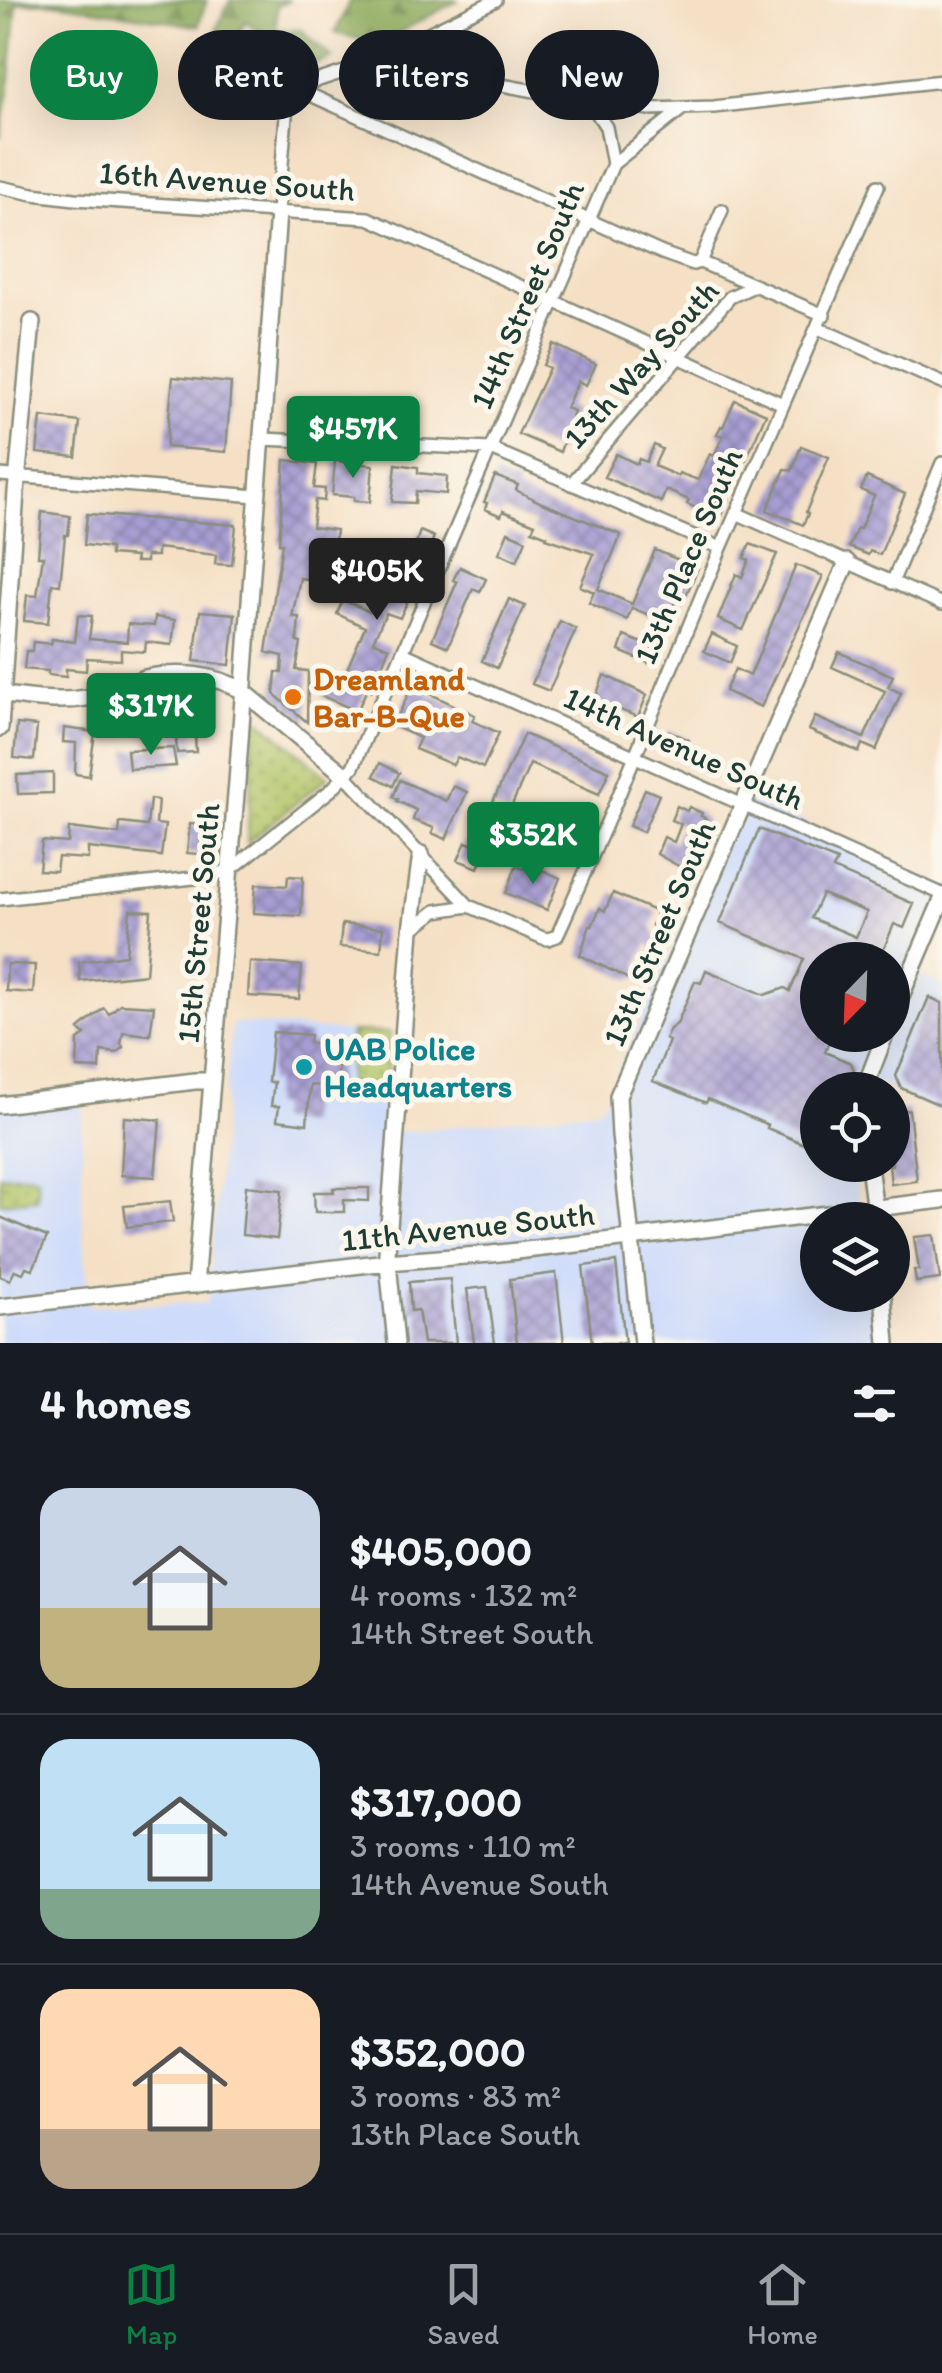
<!DOCTYPE html>
<html lang="en">
<head>
<meta charset="utf-8">
<style>
  body { margin:0; font-family:Itim,sans-serif; background:#20242c; color:#f1f3f6; height:100vh; display:flex; flex-direction:column; font-size:38px; white-space:nowrap }
  * { box-sizing:border-box; margin:0 }
  p { font-size:32px; color:#9ea1a6 }
  .icon { flex:none; width:55px; height:55px; fill:none; stroke:currentColor; stroke-width:2; stroke-linecap:round; stroke-linejoin:round }
  .map { position:relative; height:1343px; overflow:hidden }
  .panel { display:flex; flex-direction:column; background:#171b24; flex:1 }
  .panel>* { flex:none }
  .banner { position:absolute; left:30px; top:30px; width:882px; height:90px; display:flex; gap:20px }
  .needle { width:65px; rotate:203deg }
  .fabs { position:absolute; left:800px; top:942px; display:grid; gap:20px }
  .fabs a { display:grid; place-items:center; width:110px; height:110px; border-radius:50%; background:#171b24; box-shadow:0 10px 40px #0002; font-size:50px }
  .price { position:absolute; translate:-50% -85px; padding:0 22px; border-radius:10px; background:#0b8043; color:#fff; font-size:32px; line-height:65px; filter:drop-shadow(0 2px 5px #0008) }
  .price::after { content:''; position:absolute; left:50%; top:60px; width:30px; height:22px; margin-left:-15px; background:inherit; clip-path:polygon(0 0,100% 0,50% 100%) }
  .price.active { background:#222; color:#fff }
  ul { padding:0; list-style:none }
  li { display:flex; align-items:center; gap:30px; height:250px; padding:0 40px }
  li+li { border-top:2px solid #363941 }
  li span { display:grid; place-items:center; flex:none; width:280px; height:200px; border-radius:30px; color:#555 }
  li>.icon { margin-inline-start:auto }
  span .icon { width:120px; height:120px; fill:#fffc; stroke-width:1 }
  li b { font-size:42px }
  h2 { display:flex; justify-content:space-between; align-items:center; height:120px; padding:0 40px; font-size:42px }
  .tag { padding:0 35px; border-radius:45px; background:#171b24; box-shadow:0 10px 40px #0002; font-size:35px; line-height:90px }
  .tag.active { background:#0b8043; color:#fff }
  .tabs { display:flex; justify-content:space-around; align-items:center; height:140px; border-top:2px solid #363941; background:#171b24; font-size:28px; color:#9ea1a6 }
  .tabs a { display:grid; justify-items:center; gap:5px }
  .tabs .active { color:#0b8043 }
  .map>svg:first-child { display:block }
  .built { fill:#cedbfa; fill-rule:evenodd }
  .green { fill:url(#green-dots); stroke:#68804e; stroke-width:2.5 }
  .forest { fill:url(#forest-firs); stroke:#567448; stroke-width:2.5 }
  .building { fill:url(#building-cross-hatch); fill-rule:evenodd }
  .lines { fill:none; stroke-linecap:round; stroke-linejoin:round }
  .minor-casing { stroke:#8a8e7c; stroke-width:16 }
  .tertiary-casing { stroke:#8a8e7c; stroke-width:20 }
  .minor { stroke:#fff; stroke-width:11 }
  .tertiary { stroke:#fff; stroke-width:15 }
  .food-dot { fill:#e8710a; stroke:#fbf7ec; stroke-width:4 }
  .culture-dot { fill:#0f9aa8; stroke:#fbf7ec; stroke-width:4 }
  .labels { text-anchor:middle; dominant-baseline:central; stroke-width:10; stroke-linejoin:round; paint-order:stroke }
  .street-label { font-size:32px; fill:#1f3d34; stroke:#fbf7ec }
  .food-label { font-size:32px; font-weight:bold; fill:#c56008; stroke:#fbf7ec; text-anchor:start }
  .culture-label { font-size:32px; font-weight:bold; fill:#0d838f; stroke:#fbf7ec; text-anchor:start }
</style>
</head>
<body>
<div class="map">
<svg width="942" height="1343" viewBox="0 0 942 1343">
  <defs>
    <pattern id="green-dots" width="8" height="8" patternUnits="userSpaceOnUse" patternTransform="scale(2.5)"><rect width="8" height="8" fill="#b2c467"/><path d="M2 2h.1M6 6h.1" fill="none" stroke="#90a056" stroke-width="1.8" stroke-linecap="round"/></pattern>
    <pattern id="forest-firs" width="22" height="20" patternUnits="userSpaceOnUse" patternTransform="scale(2.5)"><rect width="22" height="20" fill="#8daa5c"/><path d="M5 1l3.5 6h-7zM16 11l3.5 6h-7z" fill="#738c4d"/></pattern>
    <pattern id="building-cross-hatch" width="8" height="8" patternUnits="userSpaceOnUse" patternTransform="scale(2.5)"><rect width="8" height="8" fill="#a89ed3"/><path d="M0 0l8 8M0 8l8-8" fill="none" stroke="#8882ac"/></pattern>
  </defs>
  <rect width="100%" height="100%" fill="#fbf7ec"/>
  <filter id="ink" filterUnits="userSpaceOnUse"><feTurbulence type="fractalNoise" baseFrequency=".01" numOctaves="2"/><feDisplacementMap in="SourceGraphic" scale="20" xChannelSelector="R" yChannelSelector="G"/><feConvolveMatrix kernelMatrix="1 2 1 2 8 2 1 2 1" color-interpolation-filters="sRGB"/></filter>
  <filter id="wash" filterUnits="userSpaceOnUse"><feTurbulence type="fractalNoise" baseFrequency=".0048" numOctaves="4" result="noise"/><feDisplacementMap in="SourceGraphic" scale="40" xChannelSelector="R" yChannelSelector="G"/><feGaussianBlur stdDeviation="2.25" result="paint"/><feColorMatrix in="noise" values="0 0 0 0 0 0 0 0 0 0 0 0 0 0 0 0 0 1.4 0 .05"/><feComposite in="paint" operator="in"/></filter>
  <g filter="url(#wash)">
    <rect width="100%" height="100%" fill="#f5e0c5"/>
    <path class="built" d="M739,793L942,884V925L919,974L942,985V1114L881,1084L856,1079L853,1090H818V1165H854L861,1220H818V1295H870L876,1343H0V1105L82,1095V1207L89,1306L207,1303L232,1023L351,1032L348,1084L386,1087L384,1131L408,1132L598,1109L606,1099L699,890ZM818,960H892V1035H818Z"/>
    <path class="green" d="M255,716L328,777L247,843Z
      M351,1032L390,1033L386,1087L348,1084Z
      M24,1175L37,1177V1199L0,1203V1176Z"/>
    <path class="forest" d="M0,0H207L198,26L50,2L17,3L9,90L0,138Z
      M230,0H290L277,6L276,30H301L332,58L304,68L246,21L230,46L263,78L278,113L215,90L202,69L209,45Z
      M350,0H459L378,44L335,33Z"/>
    <g id="blocks">
      <path class="building" d="M553,344L596,364L586,385L578,381L566,408L574,411L560,452L518,434L549,368L543,365Z
        M173,377L231,383L226,452L166,447Z
        M735,400L766,414L736,482L731,480L723,497L729,500L719,522L703,515L705,512L687,504L689,500L666,490L661,502L604,477L616,454L637,464L639,459L646,462L654,445L662,449L654,466L678,476L679,473L698,480L710,454L714,456L723,436L717,434L721,426L723,427Z
        M41,417L80,422L76,457L37,453Z
        M801,446L829,457L806,512L808,514L803,525L767,510L785,469L792,471Z
        M285,460L317,464L314,488L325,489L324,501L315,500L312,527L336,530L334,552L312,550L307,579L300,578L292,617H299L297,642L301,643L296,670L308,671L307,722L274,694L276,672L282,673L283,656L266,652L282,543H279Z
        M335,461L373,465L370,502L354,501V497L332,495Z
        M396,464L418,467V473L447,476L446,494L416,491L415,503L392,502Z
        M495,476L518,485L516,490L542,503L621,535L598,589L632,604L655,550L698,568L684,600L681,598L680,602L676,600L669,615L673,616L667,631L654,625L657,618L632,608L627,620L589,603L594,592L580,586L594,554L546,538L547,536L532,530L535,524L503,511L501,516L485,509L487,503L484,502Z
        M867,477L905,494L880,555L870,551L868,555L849,547L857,528L860,529L874,496L861,490Z
        M42,512L70,516L68,535H65L60,585L52,584L48,623L24,621L27,595L37,596L43,556H38Z
        M87,514L236,525L232,565L215,564L216,555L157,548V556H146V562H135L136,557L110,555V548L84,545Z
        M420,531L434,537L415,579L417,580L400,618L386,613L373,641L389,648L371,691L367,689L357,711L322,696L329,678L341,683L365,627L337,614L343,600L370,612L381,584L378,583L397,544L413,552Z
        M508,532L526,540L517,561L499,553Z
        M750,544L777,554L743,630L718,619L736,574L742,577L749,560L744,558Z
        M796,565L823,576L761,707L725,691L735,669L750,676Z
        M460,567L486,579L480,592L473,589L448,647L432,640L457,582L453,580Z
        M509,599L525,606L497,668L482,661Z
        M200,611L235,614L230,665L194,661Z
        M78,615L92,616L89,639L127,642L128,624L154,626L155,617L175,620L172,645L146,642L145,652L121,650V660L87,658L86,671L66,669V677L48,675V671L24,669L26,651H32L33,642L51,644L52,639L75,642Z
        M560,621L576,629L549,691L532,684Z
        M712,634L737,646L730,663L704,651Z
        M624,636L662,651L656,666L619,651Z
        M839,652L893,676L888,687L901,693L876,750L862,744L859,752L809,730L815,717L864,738L885,691L832,667Z
        M604,675L647,695L638,717L610,706L608,711L593,704Z
        M415,680L429,686L426,692L475,715L472,721L499,733L483,768L457,757L453,765L415,749L420,738L393,726Z
        M193,704L196,752L177,753L174,705Z
        M158,706L166,727L139,736L132,716Z
        M17,724L37,726L34,760L14,758Z
        M64,728L95,732L89,776L75,774L76,743L63,742Z
        M669,731L689,740L683,755L662,746Z
        M524,734L609,771L599,794L530,764L508,814L491,806Z
        M173,748L176,766L129,769L127,750Z
        M380,763L399,773L393,786L374,776Z
        M53,773V793L18,794L17,775Z
        M400,780L446,801L453,786L467,792L446,839L432,833L434,828L413,820L416,810L397,801L398,799L393,797Z
        M645,789L659,795L643,832L629,826Z
        M150,799L158,800L156,824L165,825L161,856L88,848V859L58,857L56,871L39,870L42,841L68,843L69,828L119,834L120,823L147,826Z
        M677,806L687,811L689,807L702,813L701,816L706,819L700,833L695,831L686,851L692,853L684,869L657,854L664,837L674,842L681,824L671,820Z
        M546,818L582,834L574,851L539,835Z
        M190,824L211,826L208,855L187,853Z
        M759,829L837,861L833,869L914,904L904,928L894,924L879,960H818V1035H832L825,1052L851,1063L854,1070L845,1090H818V1150L767,1128L768,1125L708,1099L706,1103L653,1081L669,1041L665,1039L670,1029L677,1024L695,981L701,983L706,970L765,995L785,988L790,991L798,973L804,959L720,923ZM822,894L867,912L856,937L811,918Z
        M466,842L486,850L478,868L458,860Z
        M516,866L540,875L542,870L560,878L547,910L506,893Z
        M288,876L303,877L301,916L254,913L256,884L287,886Z
        M613,893L657,912L652,925L657,940L654,947L648,944L637,965L643,970L640,976L631,980L580,955L590,925L592,926L600,908L605,911Z
        M130,910L151,911L146,974L80,981L79,962L126,955Z
        M342,924L383,928L381,951L340,947Z
        M250,962L302,966L299,999L248,996Z
        M7,964L35,965L33,993L6,991Z
        M929,997L942,1003V1106L901,1088L896,1076Z
        M120,1004L154,1006L150,1035L123,1032L121,1044L123,1047L117,1053L101,1051L100,1069L77,1068L78,1040L85,1035L79,1029L104,1008L109,1014Z
        M273,1032L310,1035L309,1043L321,1044L320,1050L340,1052L337,1087L310,1085L307,1124L277,1120L279,1106H271L274,1082H268Z
        M909,1110L917,1181L891,1184L889,1165H892V1112Z
        M124,1117L160,1120L155,1177L121,1175Z
        M246,1186L282,1190L277,1239L242,1235Z
        M333,1188H369V1201L344,1200V1212H315L314,1192H334Z
        M170,1201L173,1222L127,1227L124,1206Z
        M0,1217L47,1237L33,1269L26,1267L23,1273L15,1270L10,1280L0,1276Z
        M934,1235L940,1279L916,1282L914,1270H919L914,1237Z
        M616,1262L625,1343H592L583,1266Z
        M556,1273L564,1343H517L510,1279Z
        M450,1279L456,1343H423L418,1310L411,1311L409,1282Z
        M487,1287L495,1343H474L467,1289Z"/>
    </g>
  </g>
  <g filter="url(#ink)">
    <use href="#blocks" fill-opacity="0" stroke="#8a8e7c" stroke-width="2.5"/>
    <g class="lines">
      <g class="minor-casing">
        <path id="minor" d="M383,59L415,69L589,101L650,109L714,107L942,81
          M295,88L662,253L693,264L700,262L824,315
          M589,101L606,127L613,164
          M0,187L33,194L75,199L368,218L783,404
          M278,212L287,104L295,88L383,59L416,39L496,0
          M700,262L722,210
          M818,328L942,383
          M262,439L491,449L721,548
          M0,475L257,496
          M571,484L730,297L754,286
          M736,513L942,604
          M892,583L942,463
          M403,653L942,894
          M346,776L469,906L543,938L548,939L557,936L618,797L721,548L878,186
          M0,899L203,877L229,871L331,790L353,767L613,164L682,109
          M411,930L436,911L469,906"/>
      </g>
      <g class="tertiary-casing">
        <path id="tertiary" d="M0,694C28,698 58,703 86,698C98,697 112,693 124,688C131,685 137,680 145,678C178,671 214,674 243,691L346,776
          M0,728L16,492L32,322
          M892,1017L942,900
          M864,1090L885,1035
          M0,1105L195,1081H212
          M869,1165L876,1220
          M195,1285L237,782L278,212
          M883,1295L887,1343
          M0,1307L387,1262L491,1254L630,1238L942,1200
          M396,1343L387,1253L411,930L421,854
          M642,1343L620,1135L618,1096L847,562"/>
      </g>
      <use href="#minor" class="minor"/>
      <use href="#tertiary" class="tertiary"/>
    </g>
  </g>
  <circle class="food-dot" cx="293" cy="697" r="10"/>
  <circle class="culture-dot" cx="304" cy="1067" r="10"/>
  <g class="labels">
    <g class="street-label">
      <text transform="translate(227 181) rotate(4)">16th Avenue South</text>
      <text transform="translate(527 295) rotate(-67)">14th Street South</text>
      <text transform="translate(641 364) rotate(-48)">13th Way South</text>
      <text transform="translate(688 556) rotate(-67)">13th Place South</text>
      <text transform="translate(684 748) rotate(24)">14th Avenue South</text>
      <text transform="translate(198 923) rotate(-85)">15th Street South</text>
      <text transform="translate(659 933) rotate(-67)">13th Street South</text>
      <text transform="translate(468 1227) rotate(-6)">11th Avenue South</text>
    </g>
    <g class="food-label">
      <text x="313" y="679">Dreamland<tspan x="313" dy="37">Bar-B-Que</tspan></text>
    </g>
    <g class="culture-label">
      <text x="324" y="1049">UAB Police<tspan x="324" dy="37">Headquarters</tspan></text>
    </g>
  </g>
</svg>
<div class="fabs">
<a><svg class="needle" viewBox="-14 -14 28 28"><path d="M0-13l5 13h-10z" fill="#e53935"/><path d="M0 13l5-13h-10z" fill="#9ea1a6"/></svg></a>
<a><svg class="icon" aria-label="locate" viewBox="0 0 24 24"><circle cx="12" cy="12" r="6"/><path d="M12 2v4M12 18v4M2 12h4M18 12h4"/></svg></a>
<a><svg class="icon" aria-label="layers" viewBox="0 0 24 24"><path d="M12 4l9 5-9 5-9-5zM3 14l9 5 9-5"/></svg></a>
</div>
<b class="price" style="left:353px;top:481px">$457K</b>
<b class="price active" style="left:377px;top:623px">$405K</b>
<b class="price" style="left:151px;top:758px">$317K</b>
<b class="price" style="left:533px;top:887px">$352K</b>
<div class="banner">
<a class="tag active">Buy</a>
<a class="tag">Rent</a>
<a class="tag">Filters</a>
<a class="tag">New</a>
</div>
</div>
<section class="panel">
<h2>4 homes<svg class="icon" aria-label="filters" viewBox="0 0 24 24"><path d="M4 7h16M4 17h16"/><circle cx="9" cy="7" r="2"/><circle cx="15" cy="17" r="2"/></svg></h2>
<ul>
<li><span style="background:linear-gradient(#c9d6e8 60%,#c2b280 0)"><svg class="icon" aria-label="home" viewBox="0 0 24 24"><path d="M3 11l9-7 9 7M6 9v11h12V9"/></svg></span><div><b>$405,000</b><p>4 rooms · 132 m²</p><p>14th Street South</p></div></li>
<li><span style="background:linear-gradient(#bfe0f5 75%,#7fa58c 0)"><svg class="icon" aria-label="home" viewBox="0 0 24 24"><path d="M3 11l9-7 9 7M6 9v11h12V9"/></svg></span><div><b>$317,000</b><p>3 rooms · 110 m²</p><p>14th Avenue South</p></div></li>
<li><span style="background:linear-gradient(#ffd9b3 70%,#b9a48a 0)"><svg class="icon" aria-label="home" viewBox="0 0 24 24"><path d="M3 11l9-7 9 7M6 9v11h12V9"/></svg></span><div><b>$352,000</b><p>3 rooms · 83 m²</p><p>13th Place South</p></div></li>
</ul>
</section>
<nav class="tabs">
<a class="active"><svg class="icon" aria-label="map" viewBox="0 0 24 24"><path d="M3 6l6-2 6 2 6-2v14l-6 2-6-2-6 2zM9 4v14M15 6v14"/></svg>Map</a>
<a><svg class="icon" aria-label="saved" viewBox="0 0 24 24"><path d="M7 4h10v16l-5-4-5 4z"/></svg>Saved</a>
<a><svg class="icon" aria-label="home" viewBox="0 0 24 24"><path d="M3 11l9-7 9 7M6 9v11h12V9"/></svg>Home</a>
</nav>
</body>
</html>
